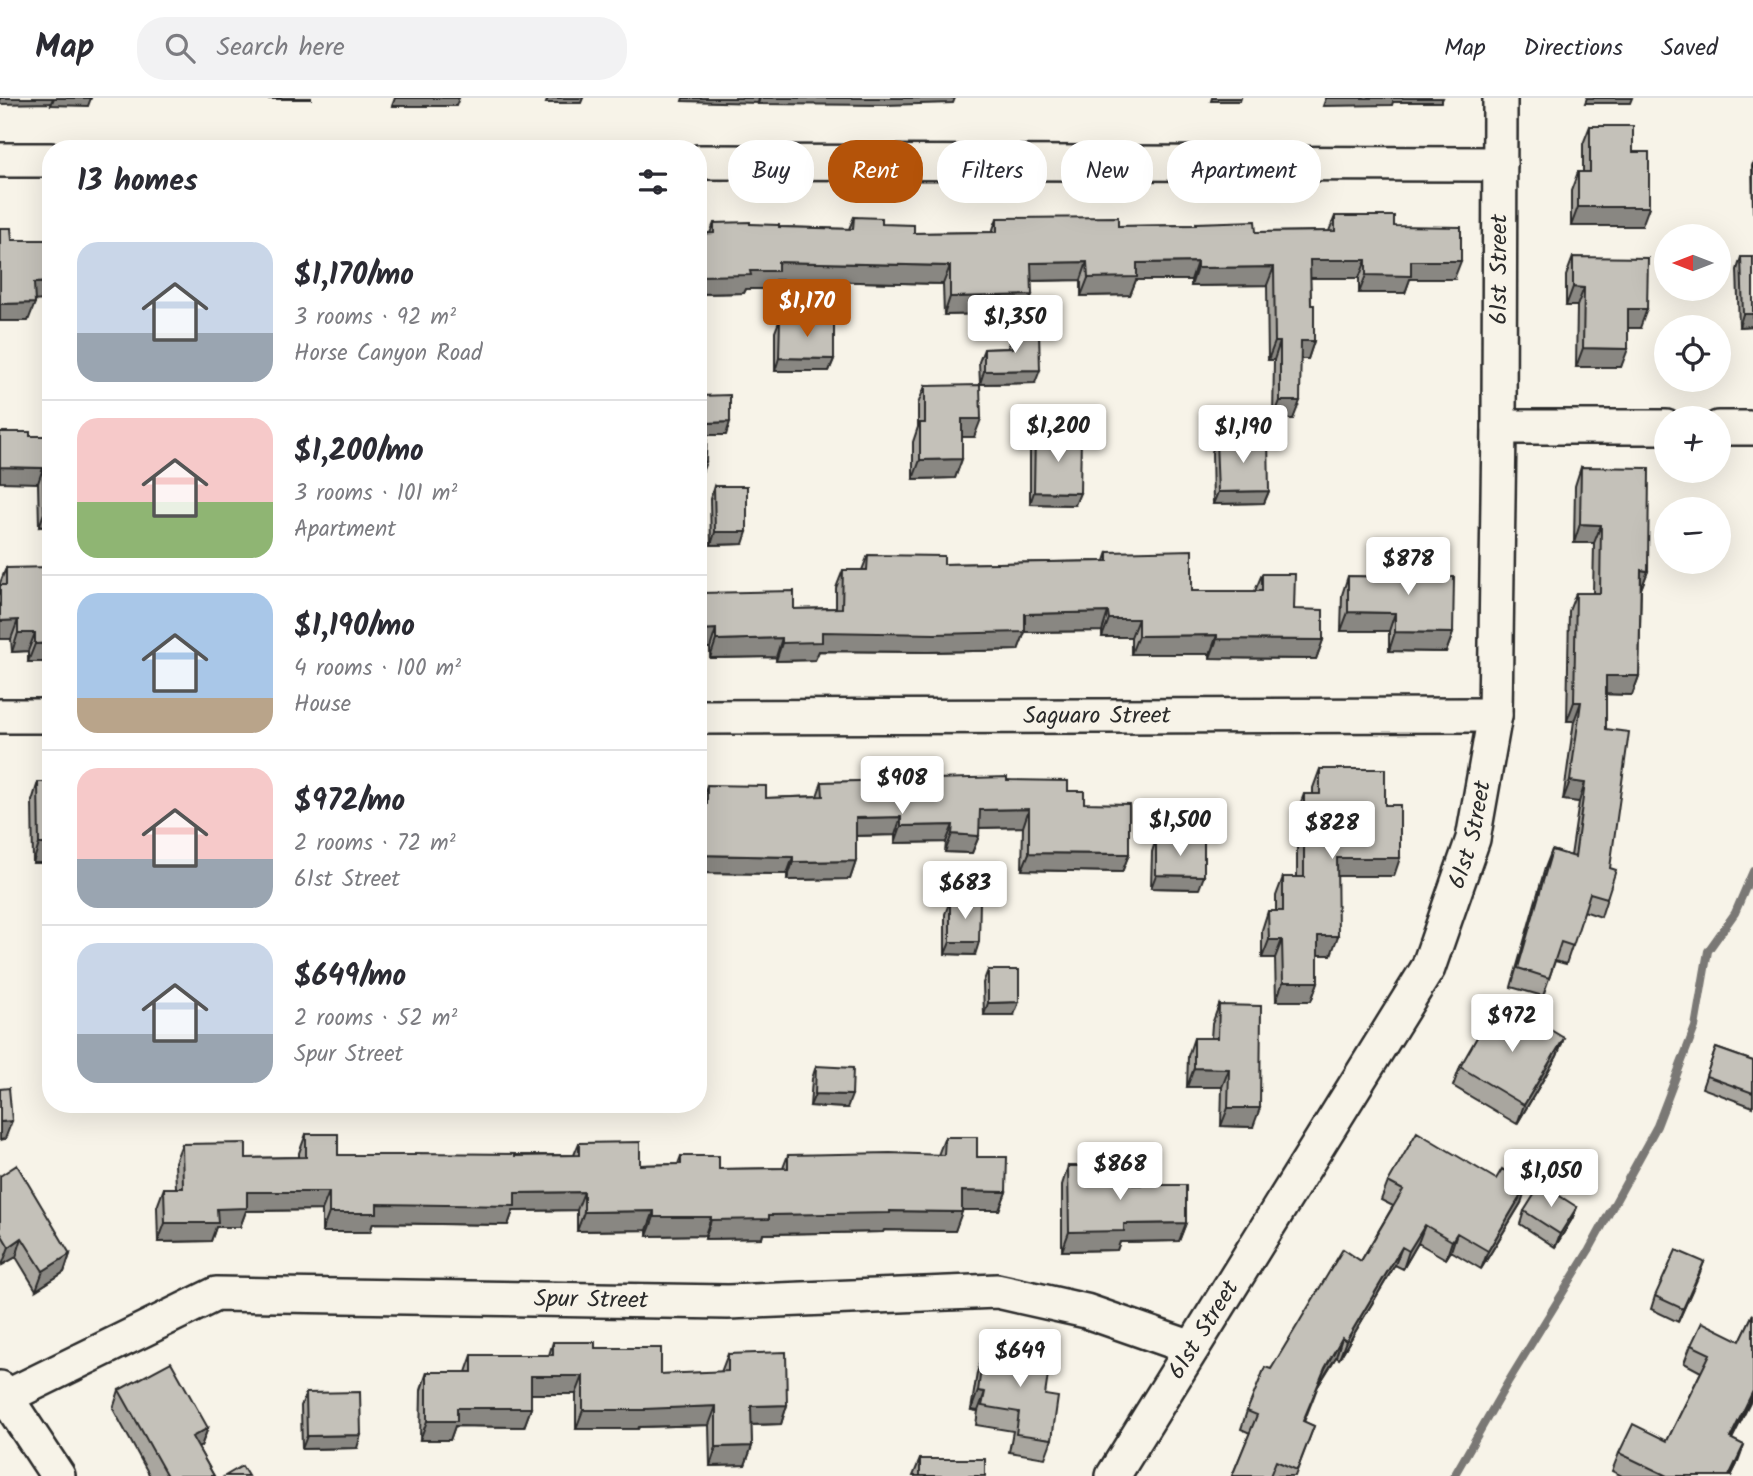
<!DOCTYPE html>
<html lang="en">
<head>
<meta charset="utf-8">
<style>
  body { margin:0; font-family:Kalam,sans-serif; background:#f2f2f3; color:#2b2b33; height:100vh; display:flex; flex-direction:column; font-size:26px; white-space:nowrap }
  * { box-sizing:border-box; margin:0 }
  p { font-size:23px; color:#7c7c81 }
  .icon { flex:none; width:38px; height:38px; fill:none; stroke:currentColor; stroke-width:2; stroke-linecap:round; stroke-linejoin:round }
  .map { position:relative; flex:1; overflow:hidden }
  .drawer { position:absolute; left:42px; top:42px; width:665px; height:973px; display:flex; flex-direction:column; background:#fff; border-radius:28px; box-shadow:0 7px 28px #0002 }
  .drawer>* { flex:none }
  .banner { position:absolute; left:728px; top:42px; width:665px; height:63px; display:flex; gap:14px }
  .needle { width:46px; rotate:270deg }
  .controls { position:absolute; left:1654px; top:126px; display:grid; gap:14px }
  .controls a { display:grid; place-items:center; width:77px; height:77px; border-radius:50%; background:#fff; box-shadow:0 7px 28px #0002; font-size:35px }
  .price { position:absolute; translate:-50% -60px; padding:0 16px; border-radius:7px; background:#fff; color:#222; font-size:23px; line-height:46px; filter:drop-shadow(0 2px 4px #0008) }
  .price::after { content:''; position:absolute; left:50%; top:42px; width:21px; height:16px; margin-left:-10px; background:inherit; clip-path:polygon(0 0,100% 0,50% 100%) }
  .price.current { background:#b45309; color:#fff }
  ul { padding:0; list-style:none }
  li { display:flex; align-items:center; gap:21px; height:175px; padding:0 35px }
  li+li { border-top:2px solid #e1e1e2 }
  li span { display:grid; place-items:center; flex:none; width:196px; height:140px; border-radius:21px; color:#555 }
  li>.icon { margin-inline-start:auto }
  span .icon { width:84px; height:84px; fill:#fffc; stroke-width:1 }
  li b { font-size:30px }
  h2 { display:flex; justify-content:space-between; align-items:center; height:84px; padding:0 35px; font-size:30px }
  .pill { padding:0 24px; border-radius:28px; background:#fff; box-shadow:0 7px 28px #0002; font-size:24px; line-height:63px }
  .pill.current { background:#b45309; color:#fff }
  header { display:flex; align-items:center; gap:42px; box-sizing:border-box; height:98px; padding:0 35px; background:#fff; border-bottom:2px solid #e1e1e2 }
  header strong { font-size:33px }
  nav { display:flex; gap:38px; margin-inline-start:auto; font-size:24px }
  .search { width:490px; height:63px; background:#f2f2f3; display:flex; align-items:center; gap:18px; box-sizing:border-box; padding:0 24px; border-radius:28px; color:#7c7c81; font-size:26px }
  .map>svg:first-child { display:block }
  .lines { fill:none; stroke-linecap:round; stroke-linejoin:round }
  .stream { stroke:#7a7874; stroke-width:8 }
  .minor-casing { stroke:#2b2b2b; stroke-width:38 }
  .minor { stroke:#f7f3e8; stroke-width:33 }
  .wall { fill:#a9a69f; stroke:#2b2b2b; stroke-width:2 }
  .shaded-wall { fill:#898782; stroke:#2b2b2b; stroke-width:2 }
  .building { fill:#c4c1b9; stroke:#2b2b2b; stroke-width:2 }
  .labels { text-anchor:middle; dominant-baseline:central; stroke-width:7; stroke-linejoin:round; paint-order:stroke }
  .street-label { font-size:24px; fill:#2b2b2b; stroke:#f7f3e8 }
</style>
</head>
<body>
<header>
<strong>Map</strong>
<div class="search"><svg class="icon" aria-label="search" viewBox="0 0 24 24"><circle cx="10" cy="10" r="6"/><path d="M15 15l6 6"/></svg>Search here</div>
<nav><a>Map</a><a>Directions</a><a>Saved</a></nav>
</header>
<div class="map">
<svg width="1753" height="1378" viewBox="0 0 1753 1378">
  <rect width="100%" height="100%" fill="#f7f3e8"/>
  <filter id="ink" filterUnits="userSpaceOnUse"><feTurbulence type="fractalNoise" baseFrequency=".0143" numOctaves="2"/><feDisplacementMap in="SourceGraphic" scale="14" xChannelSelector="R" yChannelSelector="G"/><feConvolveMatrix kernelMatrix="1 2 1 2 8 2 1 2 1" color-interpolation-filters="sRGB"/></filter>
  <g filter="url(#ink)">
    <g class="lines">
      <path class="stream" d="M1454,1378L1508,1284L1589,1152L1657,1028L1695,929L1708,853L1735,815L1753,773"/>
      <g class="minor-casing">
        <g id="minor">
          <path d="M0,62H51"/>
          <path d="M698,64L1500,66"/>
          <path d="M1499,329H1666"/>
          <path d="M1718,330H1753"/>
          <path d="M0,618H51"/>
          <path id="s1" d="M698,619L1495,617"/>
          <path d="M0,1290L58,1378"/>
          <path id="s2" d="M6,1299L216,1196L728,1204L997,1193L1086,1213L1192,1250"/>
          <path id="s3" d="M1113,1378L1428,870L1473,741L1495,617L1499,329L1500,0"/>
        </g>
      </g>
      <use href="#minor" class="minor"/>
    </g>
    <path class="wall" d="M1590,28L1633,54L1642,128H1571V93L1578,74H1583V46Z
      M1753,65V115L1752,68Z
      M1335,118L1394,128L1454,181H1410L1405,195H1359V180H1310L1311,207L1314,243L1308,261H1300L1293,321H1273L1274,262H1268L1267,187L1191,188V182H1136L1130,197L1081,198V182L1031,183L1025,215L944,217L943,186L775,182L772,191H746L744,195L698,196V136L710,135L714,125L750,126L779,129L849,131L854,119L914,135L992,134L997,120L1118,128L1196,127V125L1256,134L1329,133Z
      M1573,159L1640,230H1628L1621,269H1576L1577,208H1566V178Z
      M1741,159H1753V228L1739,229L1737,172Z
      M780,221L834,261L829,273H775V234Z
      M1012,235L1035,285L980,286L979,264L984,251L1008,250Z
      M925,288L974,339H962V361L955,380L913,381V344L918,329V306Z
      M1035,337L1075,407L1030,406V349Z
      M30,338H51V428L39,429L38,385Z
      M1216,342L1269,393L1264,405L1213,406L1212,354Z
      M1581,369L1648,473L1641,491L1639,578L1632,597L1606,596V631L1610,770L1607,800L1601,819L1584,813L1566,866L1555,863L1543,898L1511,889L1545,770L1552,752L1571,758L1579,704L1563,702L1574,623H1567L1569,513L1576,495H1593L1594,445H1574L1575,388Z
      M714,388L743,446L711,447L710,401Z
      M1108,454L1192,493H1255L1262,476L1323,542L1316,561L1210,560V556H1131V539H1102V533L1025,534L1018,552L928,554L819,553L815,562L776,563V559L710,560V550L701,495L794,511L836,510V490L843,472H862L868,457L944,466L1105,463Z
      M1390,464L1442,479L1453,535L1446,554L1389,553V533H1341L1342,497L1348,478L1385,479Z
      M6,470L51,564H28V553L12,554L11,541H0V485Z
      M1320,671L1385,707L1394,778H1337L1331,857H1318V884L1311,903H1276L1275,860H1262V832L1268,813H1276V798L1283,779H1297V715L1304,696H1313V690Z
      M1007,682L1068,693L1084,705L1129,756L1122,774L1022,772L1023,729L979,730V738L972,755L945,754L946,744L895,745V737L856,738V763L850,781L787,782V776L698,775V706H701L707,687L766,700L817,698L822,684Z
      M38,684L51,765H33L32,703Z
      M1156,741L1199,791L1151,790L1152,754Z
      M950,803L975,857L945,856V816Z
      M988,872L1014,917H984L983,885Z
      M1219,907L1253,1029L1221,1028L1222,989H1187L1188,958L1194,940H1211L1212,926Z
      M1509,924L1564,940L1557,958L1517,1026L1453,988L1460,969Z
      M1716,950L1753,963V1009L1702,990Z
      M816,968L847,1010L810,1008L812,981Z
      M306,1036L338,1057H574L579,1045L640,1067L678,1066L681,1058L719,1071L783,1070L788,1057H938L945,1039L977,1059L1006,1094L999,1112H962L955,1133L884,1132L883,1134L763,1136L762,1140L705,1141V1137L647,1138V1132L577,1133V1112L513,1113L508,1127L373,1125L370,1134H322V1112L246,1113L240,1129H216L211,1143L158,1144L157,1109L164,1090H176L175,1064L182,1046L246,1060L299,1059V1055Z
      M1068,1068L1097,1081L1133,1087L1186,1125L1179,1143L1120,1144L1117,1152L1062,1153V1087Z
      M0,1078L70,1156L64,1174L36,1192L16,1159L2,1167L0,1164Z
      M1388,1084L1521,1105L1481,1171L1451,1153L1446,1161L1418,1145L1403,1171L1395,1167L1339,1261L1336,1259L1318,1288L1304,1324L1314,1328L1295,1378H1232L1250,1335L1241,1331L1247,1313L1271,1271L1361,1163L1393,1108L1381,1102Z
      M1577,1109L1572,1121L1555,1149L1520,1126L1524,1113Z
      M1704,1164L1678,1224L1651,1211L1655,1198Z
      M1753,1216V1299L1732,1341L1737,1366L1731,1378H1622L1612,1373L1619,1355L1667,1343L1701,1274L1684,1265L1691,1247L1740,1243Z
      M553,1244L595,1250L661,1276L721,1274L728,1256L787,1307L781,1326L751,1327L752,1348L745,1367L710,1368L709,1327L639,1329L638,1331H576V1296H531V1310L524,1329L455,1328L450,1342H420L421,1292L427,1274H466L472,1257H549Z
      M1002,1249L1045,1297L1052,1341L1045,1360L1009,1354L1013,1333L976,1327L978,1313L971,1312L977,1275L983,1256L998,1258Z
      M119,1292L208,1330L201,1348L198,1350L214,1378H150L113,1311Z
      M306,1295L357,1350L302,1351L301,1308Z
      M920,1361L985,1378H913Z"/>
    <path class="shaded-wall" d="M0,0H53L51,5L0,6Z
      M54,0H91L88,8L51,7Z
      M252,0H311V1H252Z
      M395,0H459L456,8H392Z
      M548,0H583L581,5H546Z
      M683,0H759L758,5L682,3Z
      M760,0H955L953,5L885,7L758,6Z
      M1212,0H1241L1240,3H1211Z
      M1326,0H1443L1441,4H1393L1392,7L1323,8Z
      M1587,0H1632L1630,5H1585Z
      M1578,109H1649L1642,128H1571Z
      M1310,162H1366L1359,180H1304Z
      M1411,163H1461L1454,181H1410L1405,195H1359L1366,177Z
      M778,164L950,168L943,186L775,182L772,191H746L744,195L698,196V178L750,173Z
      M1087,164L1081,182L1024,183L1031,165Z
      M1197,164L1191,182H1136L1130,197L1081,198L1088,180L1137,165Z
      M1274,169L1267,187L1191,188L1197,170Z
      M51,184L50,202L28,203L34,185Z
      M1573,189L1584,190L1577,208H1566Z
      M1032,197L1025,215L944,217L950,199Z
      M35,205L28,223H0V206Z
      M1628,211H1647L1640,230H1621Z
      M1743,216H1753V228L1739,229Z
      M1301,243H1314L1308,261H1294Z
      M1275,244H1280L1274,262H1268Z
      M1583,250L1628,251L1621,269H1576Z
      M779,260L834,261L829,273H775Z
      M1040,272L1035,285L980,286L984,273Z
      M1280,303H1300L1293,321H1273Z
      M962,321H981L974,339H955Z
      M730,324L726,337H703L707,325Z
      M962,361L955,380L913,381L920,362Z
      M698,364H706L701,377H698Z
      M0,369L43,370L38,385L0,384Z
      M1269,393L1264,405L1213,406L1218,394Z
      M1034,394L1080,395L1075,407L1030,406Z
      M51,414V428L39,429L44,415Z
      M1580,426L1601,427L1594,445H1574Z
      M715,434H747L743,446L711,447Z
      M1641,472L1648,473L1641,491Z
      M1108,514L1102,533L1025,534L1018,552L928,554L819,553L815,562L776,563L782,545L822,534L1025,516Z
      M1348,514L1395,515L1389,533H1341Z
      M1109,521H1138L1131,539H1102Z
      M18,522L11,541H0V523Z
      M716,531L710,550H698V532Z
      M1395,534L1453,535L1446,554L1389,553Z
      M18,535H35L28,553L12,554Z
      M1217,537L1210,556H1131L1138,538Z
      M782,540L776,559L710,560L716,542Z
      M1217,541L1323,542L1316,561L1210,560Z
      M51,545V564H28L35,546Z
      M1606,578H1639L1632,597L1600,596Z
      M1574,604H1581L1574,623H1567Z
      M1570,683L1585,685L1579,704L1563,702Z
      M1029,711L1023,729L974,730L980,712Z
      M901,719L895,737L849,738L856,720Z
      M953,727L946,744L895,745L901,728Z
      M952,736L979,738L972,755L945,754Z
      M39,746H51V765H33Z
      M1029,755L1129,756L1122,774L1022,772Z
      M698,757L793,759L787,776L698,775Z
      M1337,760H1400L1394,778H1330Z
      M856,763L850,781L787,782L793,764Z
      M1156,777L1204,778L1199,791L1151,790Z
      M1318,838H1338L1331,857H1311Z
      M1269,842H1282L1275,860H1262Z
      M950,844H979L975,857L945,856Z
      M1283,884H1318L1311,903H1276Z
      M1019,904L1014,917H984L988,905Z
      M1564,940L1557,958L1517,1026L1524,1007Z
      M1194,970L1229,971L1222,989H1187Z
      M815,996L852,997L847,1010L810,1008Z
      M1228,1010H1260L1253,1029L1221,1028Z
      M12,1023L5,1041L0,1042V1024Z
      M1527,1087L1521,1105L1481,1171L1488,1153Z
      M962,1093L1006,1094L999,1112H956Z
      M247,1094H329L322,1112L246,1113L240,1129H216L211,1143L158,1144L165,1125L217,1111Z
      M584,1094L577,1112L513,1113L508,1127L373,1125L370,1134H322L329,1115L377,1106L515,1095Z
      M1577,1109L1572,1121L1555,1149L1560,1136Z
      M654,1113L647,1132L577,1133L584,1114Z
      M890,1113L962,1114L955,1133L884,1132L883,1134L763,1136L762,1140L705,1141L711,1122L769,1117Z
      M654,1119H711L705,1137L647,1138Z
      M1186,1125L1179,1143L1120,1144L1117,1152L1062,1153L1069,1134L1124,1126Z
      M1425,1127L1418,1145L1403,1171L1409,1153Z
      M1457,1135L1451,1153L1446,1161L1452,1143Z
      M22,1140L16,1159L2,1167L9,1149Z
      M1402,1149L1395,1167L1339,1261L1346,1243Z
      M70,1156L64,1174L36,1192L43,1173Z
      M1704,1164L1699,1177L1678,1224L1683,1211Z
      M1342,1240L1336,1259L1318,1288L1325,1270Z
      M531,1278H583L576,1296H524Z
      M978,1293L985,1294L978,1313L971,1312Z
      M1753,1293L1752,1299L1723,1359L1730,1340Z
      M787,1307L781,1326L744,1327L751,1308Z
      M716,1308L709,1327L639,1329L638,1331H576L583,1312Z
      M457,1310H531L524,1329L455,1328L450,1342H420L427,1323Z
      M208,1330L201,1348L185,1357L192,1339Z
      M361,1337L357,1350L302,1351L307,1338Z
      M1744,1347L1737,1366L1731,1378H1729Z
      M752,1348L745,1367L710,1368L716,1349Z"/>
    <path class="building" d="M1590,28H1633V54H1649V109H1578V74H1590Z
      M1335,118H1394V128L1461,129V163H1411V178L1366,177V162H1310L1311,207H1314V243H1301L1300,303H1280V244H1275L1274,169L1197,170V164L1137,165V179L1088,180L1087,164L1031,165L1032,197L950,199V168L778,164V173H750L751,177L698,178V136L714,135V125L750,124V126L779,127V129L853,131L854,119L882,120V126L914,127V135L997,134V120L1118,119V128L1196,127V125L1255,123L1256,134L1335,133Z
      M0,130H11L12,142H51V184L34,185L35,205L0,206Z
      M1573,159L1648,160L1647,211H1628V251L1583,250L1584,190L1573,189Z
      M1741,159H1753V216H1743Z
      M780,221L834,222V261L779,260Z
      M1039,234L1040,272L984,273V251L1013,250L1012,235Z
      M980,287L981,321H962V361L920,362V325H925V288Z
      M730,297V324L707,325L706,364H698V298Z
      M0,334H30V338H51V414L44,415L43,370L0,369Z
      M1035,337H1081L1080,395L1034,394Z
      M1268,340L1269,393L1218,394L1216,342Z
      M1581,369L1649,370L1648,473L1641,472L1639,578H1606V631L1629,634L1610,770L1616,772L1607,800L1590,795L1573,848L1561,844L1549,880L1518,870L1552,752L1575,759L1585,685L1570,683L1581,604H1574L1576,495H1600L1601,427L1580,426Z
      M714,388H747V434H715Z
      M1192,452V493H1262V476H1295L1294,511L1323,512V542L1217,541V537L1138,538V521H1109L1108,514L1025,516V534L935,536L822,534V544L782,545V540L716,542V531L698,532V480L700,479L701,495L794,493V511L842,510L843,472H867L868,457L944,458V466L1108,463V454Z
      M1390,464L1443,465L1442,479H1454L1453,535L1395,534V515L1348,514V478L1390,479Z
      M51,469V545L35,546V535H18V522L0,523V487H6V470Z
      M1320,671H1385V707H1400V760H1337L1338,838H1318V884H1283L1282,842H1269L1268,813H1283V779H1304V696H1320Z
      M1007,679V682L1068,683V693H1084V705L1129,706V756L1029,755V711L980,712L979,738L952,736L953,727L901,728V719L856,720V763L793,764V759L698,757V706H707V687L766,688V700L823,698L822,684Z
      M38,684H51V746H39Z
      M1156,741L1204,742V778L1156,777Z
      M950,803H980L979,844H950Z
      M988,872H1019V904L988,905Z
      M1219,907L1261,908L1260,1010H1228L1229,971L1194,970V940H1218Z
      M1516,911L1564,940L1524,1007L1460,969L1492,913L1509,924Z
      M1716,950L1753,963V995L1706,978Z
      M816,968L853,970L852,997L815,996Z
      M9,990L12,1023L0,1024V991Z
      M1417,1034L1496,1081L1502,1071L1527,1087L1488,1153L1457,1135L1452,1143L1425,1127L1409,1153L1402,1149L1346,1243L1342,1240L1325,1270L1303,1323L1314,1328L1297,1372L1276,1363L1270,1378H1232L1257,1317L1247,1313L1265,1269L1271,1271L1343,1151L1361,1163L1403,1092L1388,1084Z
      M306,1036H338V1057H415V1055L515,1056V1058L579,1057V1045L640,1044V1067L681,1066V1058H719V1071L788,1070V1057L890,1055L944,1057L945,1039H977V1059H1007L1006,1094L962,1093V1114L890,1113V1115L769,1117V1121L711,1122V1119H654V1113L584,1114V1094L515,1095V1108L377,1106V1115H329V1094H247V1110L217,1111L218,1125H165L164,1090H183L182,1046L246,1045V1060L306,1059Z
      M17,1067L70,1156L43,1173L22,1140L9,1149L0,1134V1078Z
      M1068,1068H1097V1081L1133,1080V1087H1186V1125L1124,1126V1133L1069,1134Z
      M1541,1086L1577,1109L1560,1136L1524,1113Z
      M1676,1152L1704,1164L1683,1211L1655,1198Z
      M1753,1216V1293L1730,1340L1744,1347L1729,1378H1667L1619,1355L1633,1326L1667,1343L1710,1256L1691,1247L1702,1224L1740,1243Z
      M553,1244H595V1250H661V1276L728,1273V1256L786,1254L787,1307L751,1308L752,1348L716,1349V1308L645,1311V1312H583V1278H531V1310H457V1323H427V1274H472V1257H553Z
      M1002,1249L1051,1257L1045,1297L1058,1299L1052,1341L1016,1336L1019,1314L982,1308L985,1294L978,1293L983,1256L1000,1259Z
      M171,1264L208,1330L192,1339L214,1378H167L119,1292Z
      M360,1294L361,1337L307,1338L306,1295Z
      M920,1361H985V1378H920Z
      M242,1368L248,1378H225Z"/>
  </g>
  <g class="labels">
    <g class="street-label">
      <text stroke="none"><textPath href="#s3" startOffset="1306">61st Street</textPath></text>
      <text stroke="none"><textPath href="#s1" startOffset="399">Saguaro Street</textPath></text>
      <text stroke="none"><textPath href="#s3" startOffset="738">61st Street</textPath></text>
      <text stroke="none"><textPath href="#s2" startOffset="609">Spur Street</textPath></text>
      <text stroke="none"><textPath href="#s3" startOffset="172">61st Street</textPath></text>
    </g>
  </g>
</svg>
<div class="controls">
<a><svg class="needle" viewBox="-14 -14 28 28"><path d="M0-13l5 13h-10z" fill="#e53935"/><path d="M0 13l5-13h-10z" fill="#7c7c81"/></svg></a>
<a><svg class="icon" aria-label="locate" viewBox="0 0 24 24"><circle cx="12" cy="12" r="6"/><path d="M12 2v4M12 18v4M2 12h4M18 12h4"/></svg></a>
<a>+</a>
<a>−</a>
</div>
<b class="price current" style="left:807px;top:241px">$1,170</b>
<b class="price" style="left:1015px;top:257px">$1,350</b>
<b class="price" style="left:1058px;top:366px">$1,200</b>
<b class="price" style="left:1243px;top:367px">$1,190</b>
<b class="price" style="left:1408px;top:499px">$878</b>
<b class="price" style="left:902px;top:718px">$908</b>
<b class="price" style="left:1180px;top:760px">$1,500</b>
<b class="price" style="left:1332px;top:763px">$828</b>
<b class="price" style="left:965px;top:823px">$683</b>
<b class="price" style="left:1512px;top:956px">$972</b>
<b class="price" style="left:1120px;top:1104px">$868</b>
<b class="price" style="left:1551px;top:1111px">$1,050</b>
<b class="price" style="left:1020px;top:1291px">$649</b>
<div class="banner">
<a class="pill">Buy</a>
<a class="pill current">Rent</a>
<a class="pill">Filters</a>
<a class="pill">New</a>
<a class="pill">Apartment</a>
</div>
<section class="drawer">
<h2>13 homes<svg class="icon" aria-label="filters" viewBox="0 0 24 24"><path d="M4 7h16M4 17h16"/><circle cx="9" cy="7" r="2"/><circle cx="15" cy="17" r="2"/></svg></h2>
<ul>
<li><span style="background:linear-gradient(#c9d6e8 65%,#9aa5b1 0)"><svg class="icon" aria-label="home" viewBox="0 0 24 24"><path d="M3 11l9-7 9 7M6 9v11h12V9"/></svg></span><div><b>$1,170/mo</b><p>3 rooms · 92 m²</p><p>Horse Canyon Road</p></div></li>
<li><span style="background:linear-gradient(#f6c9c9 60%,#8fb573 0)"><svg class="icon" aria-label="home" viewBox="0 0 24 24"><path d="M3 11l9-7 9 7M6 9v11h12V9"/></svg></span><div><b>$1,200/mo</b><p>3 rooms · 101 m²</p><p>Apartment</p></div></li>
<li><span style="background:linear-gradient(#a9c7e8 75%,#b9a48a 0)"><svg class="icon" aria-label="home" viewBox="0 0 24 24"><path d="M3 11l9-7 9 7M6 9v11h12V9"/></svg></span><div><b>$1,190/mo</b><p>4 rooms · 100 m²</p><p>House</p></div></li>
<li><span style="background:linear-gradient(#f6c9c9 65%,#9aa5b1 0)"><svg class="icon" aria-label="home" viewBox="0 0 24 24"><path d="M3 11l9-7 9 7M6 9v11h12V9"/></svg></span><div><b>$972/mo</b><p>2 rooms · 72 m²</p><p>61st Street</p></div></li>
<li><span style="background:linear-gradient(#c9d6e8 65%,#9aa5b1 0)"><svg class="icon" aria-label="home" viewBox="0 0 24 24"><path d="M3 11l9-7 9 7M6 9v11h12V9"/></svg></span><div><b>$649/mo</b><p>2 rooms · 52 m²</p><p>Spur Street</p></div></li>
</ul>
</section>
</div>
</body>
</html>
